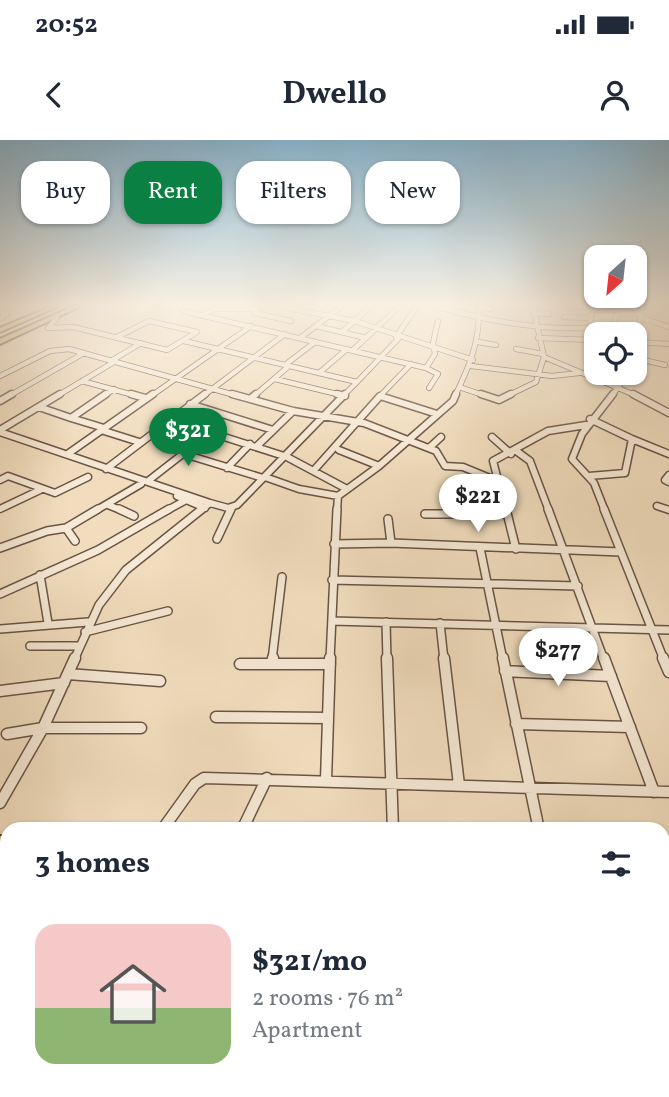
<!DOCTYPE html>
<html lang="en">
<head>
<meta charset="utf-8">
<style>
  body { margin:0; font-family:Vollkorn,serif; background:#f2f2f3; color:#1f2937; height:100vh; display:flex; flex-direction:column; font-size:26px; white-space:nowrap }
  * { box-sizing:border-box; margin:0 }
  p { font-size:23px; color:#747a83 }
  .icon { flex:none; width:38px; height:38px; fill:none; stroke:currentColor; stroke-width:2; stroke-linecap:round; stroke-linejoin:round }
  .map { position:relative; flex:1; overflow:hidden }
  .panel { position:absolute; left:0px; top:682px; width:670px; height:275px; display:flex; flex-direction:column; background:#fff; border-radius:21px 21px 0 0; box-shadow:0 2px 5px #0004 }
  .panel>* { flex:none }
  .banner { position:absolute; left:21px; top:21px; width:628px; height:63px; display:flex; gap:14px }
  .needle { width:46px; rotate:207deg }
  .buttons { position:absolute; left:584px; top:105px; display:grid; gap:14px }
  .buttons a { display:grid; place-items:center; width:63px; height:63px; border-radius:14px; background:#fff; box-shadow:0 2px 5px #0004; font-size:35px }
  .price { position:absolute; translate:-50% -60px; padding:0 16px; border-radius:24px; background:#fff; color:#222; font-size:23px; line-height:46px; filter:drop-shadow(0 2px 4px #0008) }
  .price::after { content:''; position:absolute; left:50%; top:42px; width:21px; height:16px; margin-left:-10px; background:inherit; clip-path:polygon(0 0,100% 0,50% 100%) }
  .price.current { background:#0b8043; color:#fff }
  ul { padding:0; list-style:none }
  li { display:flex; align-items:center; gap:21px; height:175px; padding:0 35px }
  li span { display:grid; place-items:center; flex:none; width:196px; height:140px; border-radius:21px; color:#555 }
  li>.icon { margin-inline-start:auto }
  span .icon { width:84px; height:84px; fill:#fffc; stroke-width:1 }
  li b { font-size:30px }
  h2 { display:flex; justify-content:space-between; align-items:center; height:84px; padding:0 35px; font-size:30px }
  .pill { padding:0 24px; border-radius:21px; background:#fff; box-shadow:0 2px 5px #0004; font-size:24px; line-height:63px }
  .pill.current { background:#0b8043; color:#fff }
  .status { display:flex; justify-content:space-between; align-items:center; height:49px; padding:0 35px; background:#fff; direction:ltr }
  .status svg { height:19px; fill:currentColor }
  header { display:flex; justify-content:space-between; align-items:center; height:91px; padding:0 35px; background:#fff; font-size:32px; font-weight:700 }
  .map>svg:first-child { display:block }
  .lines { fill:none; stroke-linecap:round; stroke-linejoin:round }
  .street-far4-casing { stroke:#6a5446; stroke-width:6 }
  .street-far3-casing { stroke:#6a5446; stroke-width:9 }
  .street-far2-casing { stroke:#6a5446; stroke-width:10 }
  .street-far1-casing { stroke:#6a5446; stroke-width:13 }
  .street-casing { stroke:#6a5446; stroke-width:16 }
  .primary-casing { stroke:#3d271e; stroke-width:4 }
  .street-far4 { stroke:#f6e9d5; stroke-width:4.5 }
  .street-far3 { stroke:#f6e9d5; stroke-width:6 }
  .street-far2 { stroke:#f6e9d5; stroke-width:7 }
  .street-far1 { stroke:#f6e9d5; stroke-width:10 }
  .street { stroke:#f6e9d5; stroke-width:12 }
  .primary { fill:#e8be7f; fill-rule:evenodd }
</style>
</head>
<body>
<div class="status"><b>20:52</b><svg viewBox="0 0 49 12"><path d="M0 12V9h3v3zM5 12V6h3v6zM10 12V3h3v9zM15 12V0h3v12zM26 1h20v11H26zM47 4h2v5h-2z"/></svg></div>
<header><svg class="icon" aria-label="back" viewBox="0 0 24 24"><path d="M15 5l-7 7 7 7"/></svg>Dwello<svg class="icon" aria-label="person" viewBox="0 0 24 24"><circle cx="12" cy="8" r="4"/><path d="M4 21q1-7 8-7t8 7"/></svg></header>
<div class="map">
<svg width="669" height="957" viewBox="0 0 669 957">
  <rect width="100%" height="100%" fill="#f1ddbe"/>
  <filter id="stains"><feTurbulence type="fractalNoise" baseFrequency=".00286" numOctaves="4"/><feColorMatrix values="0 0 0 0 .2 0 0 0 0 .09 0 0 0 0 .02 0 0 0 .5 -.17"/></filter>
  <radialGradient id="worn" r=".72"><stop offset=".6" stop-color="#630" stop-opacity="0"/><stop offset="1" stop-color="#630" stop-opacity=".3"/></radialGradient>
  <g class="lines">
    <g class="street-far4-casing">
      <path id="street-far4" d="M277,166L355,181L473,220
        M435,166C486,181 537,190 590,188L592,169
        M570,166L603,170L610,166
        M478,167L491,169
        M183,171L426,228L435,214L433,203L438,181
        M0,172L7,174L0,179
        M255,173L291,181
        M533,173L549,174
        M202,175L215,169H259
        M55,176L57,178L48,188L73,187L167,210L197,192L149,181L117,197
        M564,177L590,178
        M642,178L669,187
        M614,181L618,173L641,174
        M316,186L366,198
        M342,192L371,166
        M396,197L417,166
        M300,198L342,166
        M538,198L594,200
        M184,201L357,242L343,256
        M478,202L496,205
        M637,202L669,204
        M516,209L543,214
        M353,210L400,166
        M635,211L642,166
        M544,217L637,256
        M635,218L665,225
        M111,221L141,203
        M285,225L315,202
        M471,226L552,236L579,233
        M426,228L438,234L429,248
        M319,233L347,209
        M0,236L50,211L69,209L238,256
        M275,239L345,256
        M82,241L137,256
        M357,242L399,198
        M462,248L486,256
        M9,256L84,213
        M57,256L114,222
        M104,256L114,249
        M151,256L251,186
        M203,256L285,194
        M254,256L289,226
        M380,256L411,224
        M455,256C470,225 480,201 479,166
        M507,256L536,242L544,217L533,166
        M612,256L628,233"/>
    </g>
    <g class="street-far3-casing">
      <path id="street-far3" d="M131,254L145,258
        M232,254L293,271L364,283L436,311L445,326L463,327L497,341
        M337,254L345,256
        M481,254L499,260L511,254
        M633,254L669,273
        M250,259L256,254
        M0,261L12,254
        M190,264L273,290
        M39,267L71,278L106,254
        M71,278L104,288
        M171,280L287,317L345,348
        M0,290L60,254
        M101,290L139,302
        M0,292L210,363L200,371
        M492,297L511,314
        M632,299L669,314
        M257,306L293,271
        M429,308L441,297
        M339,310L379,326
        M515,310L530,321L549,371
        M69,313L153,254
        M184,314L263,338
        M227,328L250,304
        M106,329L205,254
        M315,329L380,256L437,274
        M669,335L665,340L669,342
        M589,336L625,333L632,299L590,279
        M265,337L299,349L338,356
        M0,340L8,336L55,353L88,337
        M148,341L211,292
        M177,356L205,368
        M210,363L228,368L237,365L345,254
        M108,365L123,371
        M657,366L669,370
        M0,369L40,350
        M95,371L141,344
        M166,371L186,360
        M230,371L232,367
        M337,371L338,356L379,326L453,261L456,254
        M506,371L493,321L548,291L586,285
        M605,371L594,343L572,319L582,294L613,254"/>
    </g>
    <g class="street-far2-casing">
      <path id="street-far2" d="M119,369L134,376
        M506,369L516,409
        M548,369L604,520
        M604,369L664,520
        M425,374H506
        M388,379L391,403
        M217,399L231,369
        M75,401L66,388L98,369
        M334,404L391,403L621,412
        M0,408L47,391L66,388
        M480,408L503,520
        M40,435L48,483
        M332,440L578,446
        M0,454L98,410L169,369
        M332,481L669,490
        M386,482L387,520
        M440,483L444,520
        M0,489L88,482
        M85,492L168,471
        M30,506H79
        M74,520L99,465L126,430L202,369
        M272,520L282,437
        M330,520L337,369"/>
    </g>
    <g class="street-far1-casing">
      <path id="street-far1" d="M387,518L393,690
        M444,518L459,645
        M503,518L539,690
        M604,518L654,652
        M663,518L669,532
        M272,523L273,518
        M240,524H330
        M505,531L611,536
        M68,534L160,541
        M0,551L64,543
        M216,577L328,578
        M516,584L630,587
        M7,594L43,588H141
        M326,640L330,518
        M0,663L43,588L75,518
        M162,690L195,644L204,638L669,652
        M242,690L267,638"/>
    </g>
    <g class="street-casing">
      <path id="street" d="M0,826L7,822
        M0,912L7,921
        M663,927L669,930
        M29,950L34,957
        M143,950L151,957
        M435,950L451,957
        M625,950V957
        M215,957L217,950
        M414,957L415,950"/>
    </g>
    <g class="primary-casing">
      <path id="primary" d="M52,166H59L0,192V188Z
        M74,166H81L0,204V199Z
        M0,696L7,697V713L0,712Z
        M0,713L7,714V732L0,731Z
        M663,715H669V750H663Z"/>
    </g>
    <use href="#street-far4" class="street-far4"/>
    <use href="#street-far3" class="street-far3"/>
    <use href="#street-far2" class="street-far2"/>
    <use href="#street-far1" class="street-far1"/>
    <use href="#street" class="street"/>
    <use href="#primary" class="primary"/>
  </g>
  <linearGradient id="sky" x2="0" y2="1"><stop stop-color="#89b7d2"/><stop offset="0.55" stop-color="#f9f0e2"/><stop offset="1" stop-color="#f9f0e2" stop-opacity="0"/></linearGradient>
  <rect width="669" height="300" fill="url(#sky)"/>
  <rect width="100%" height="100%" filter="url(#stains)"/>
  <rect width="100%" height="100%" fill="url(#worn)"/>
</svg>
<div class="buttons">
<a><svg class="needle" viewBox="-14 -14 28 28"><path d="M0-13l5 13h-10z" fill="#e53935"/><path d="M0 13l5-13h-10z" fill="#747a83"/></svg></a>
<a><svg class="icon" aria-label="locate" viewBox="0 0 24 24"><circle cx="12" cy="12" r="6"/><path d="M12 2v4M12 18v4M2 12h4M18 12h4"/></svg></a>
</div>
<b class="price current" style="left:188px;top:328px">$321</b>
<b class="price" style="left:478px;top:394px">$221</b>
<b class="price" style="left:558px;top:548px">$277</b>
<div class="banner">
<a class="pill">Buy</a>
<a class="pill current">Rent</a>
<a class="pill">Filters</a>
<a class="pill">New</a>
</div>
<section class="panel">
<h2>3 homes<svg class="icon" aria-label="filters" viewBox="0 0 24 24"><path d="M4 7h16M4 17h16"/><circle cx="9" cy="7" r="2"/><circle cx="15" cy="17" r="2"/></svg></h2>
<ul>
<li><span style="background:linear-gradient(#f6c9c9 60%,#8fb573 0)"><svg class="icon" aria-label="home" viewBox="0 0 24 24"><path d="M3 11l9-7 9 7M6 9v11h12V9"/></svg></span><div><b>$321/mo</b><p>2 rooms · 76 m²</p><p>Apartment</p></div></li>
</ul>
</section>
</div>
</body>
</html>
